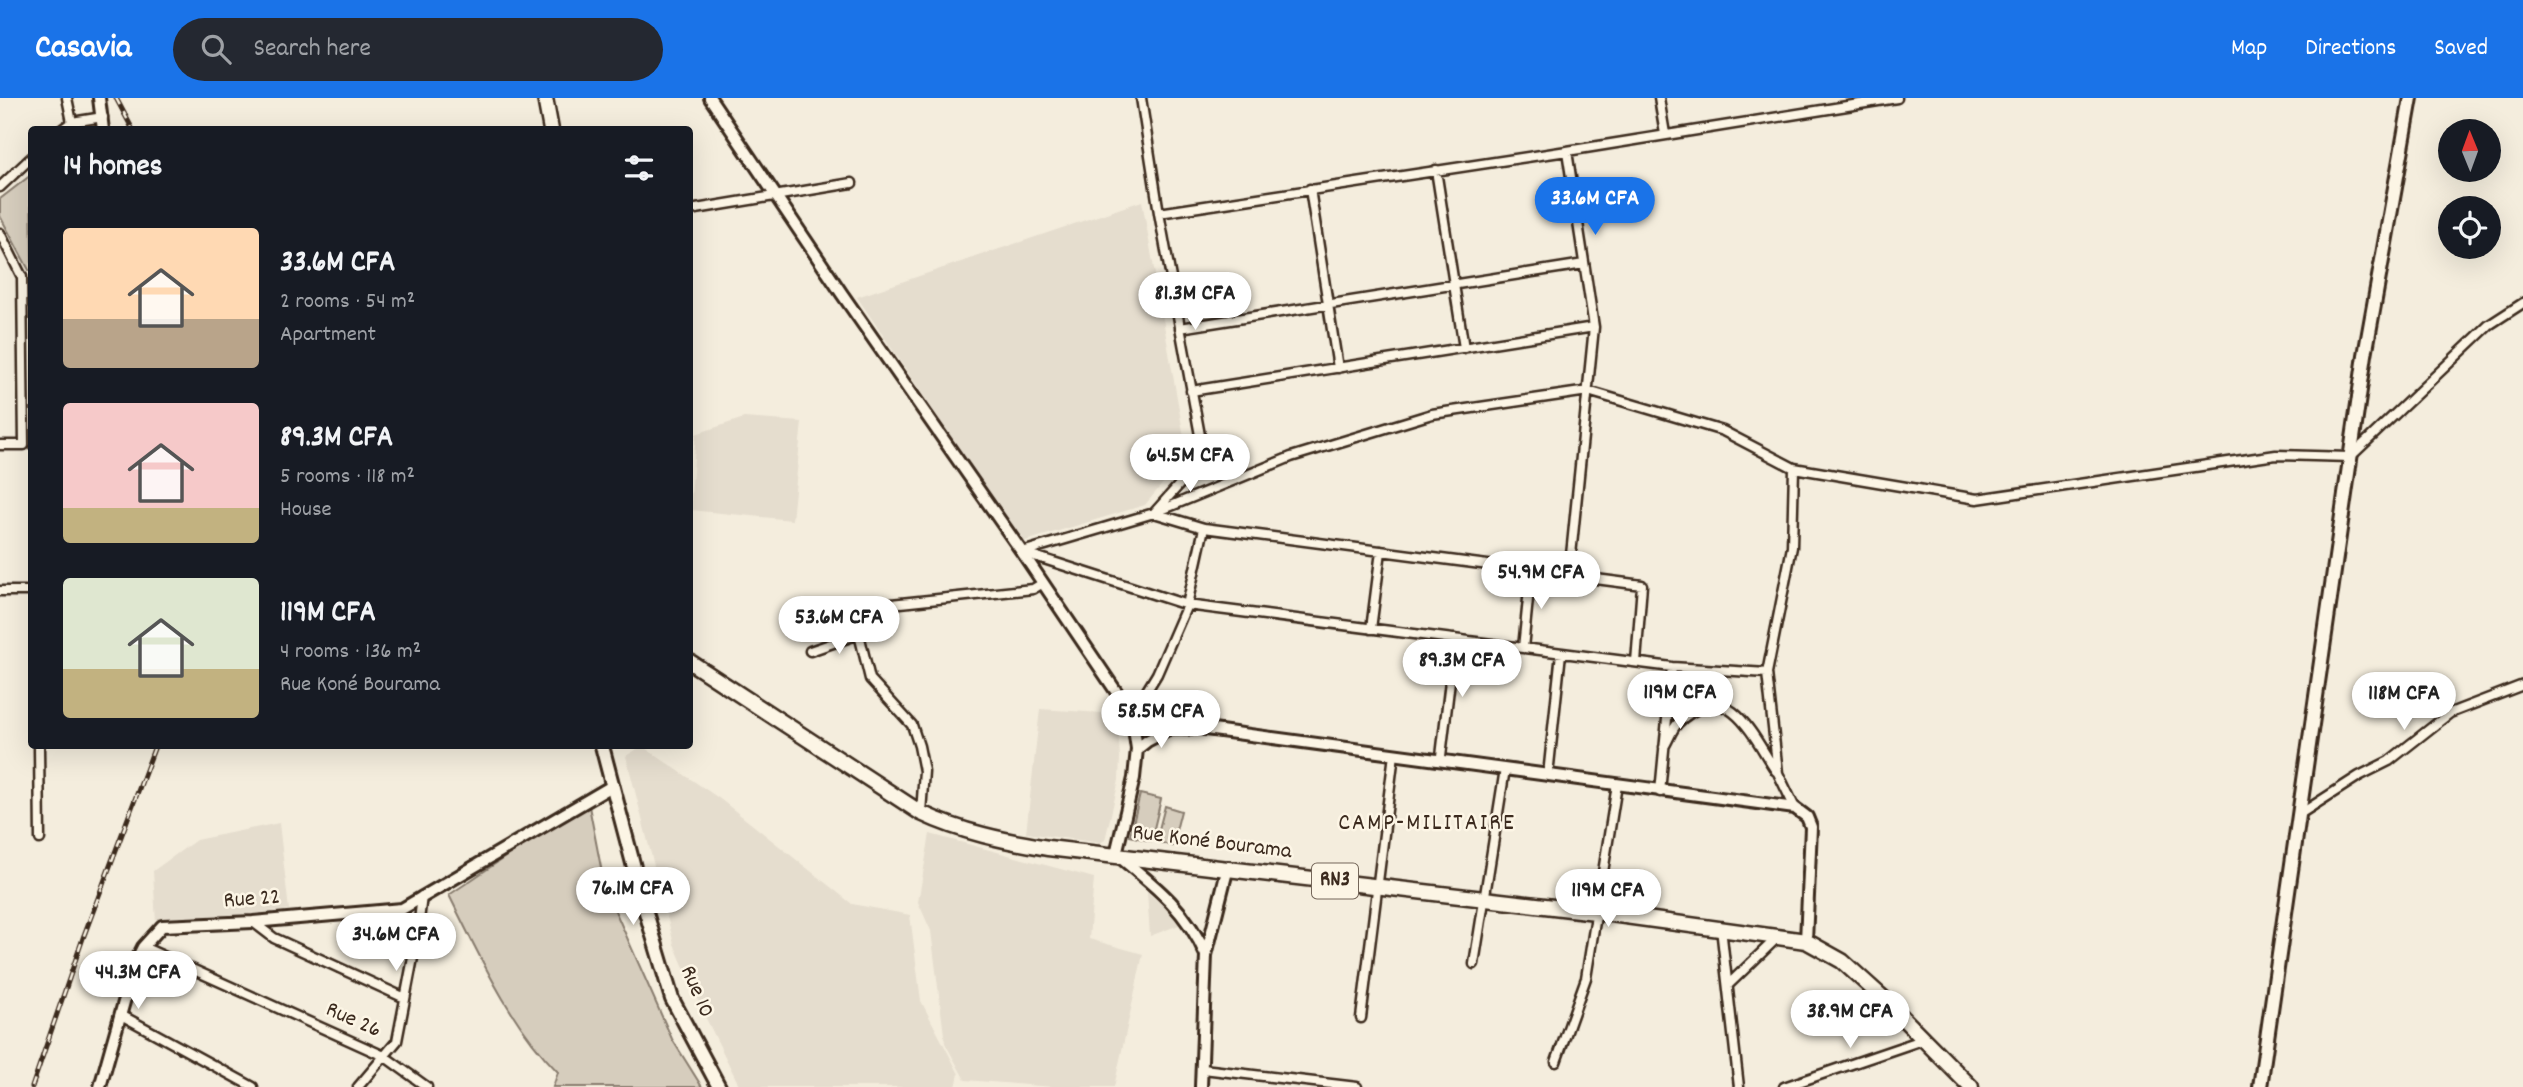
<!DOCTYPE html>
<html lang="en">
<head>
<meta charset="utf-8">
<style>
  body { margin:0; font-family:Dekko,sans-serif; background:#242831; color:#f1f3f6; height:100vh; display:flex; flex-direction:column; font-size:26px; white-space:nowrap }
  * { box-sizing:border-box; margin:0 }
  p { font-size:23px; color:#9ea1a6 }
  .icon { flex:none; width:38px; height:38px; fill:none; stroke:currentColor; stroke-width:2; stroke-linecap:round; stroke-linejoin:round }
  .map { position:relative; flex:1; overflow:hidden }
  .panel { position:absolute; left:28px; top:28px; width:665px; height:623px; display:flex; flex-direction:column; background:#171b24; border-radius:7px; box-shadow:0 7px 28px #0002 }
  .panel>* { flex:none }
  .needle { width:46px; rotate:359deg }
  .buttons { position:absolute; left:2438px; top:21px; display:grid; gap:14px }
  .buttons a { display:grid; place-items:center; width:63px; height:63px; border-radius:50%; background:#171b24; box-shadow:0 7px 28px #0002; font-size:35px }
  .price { position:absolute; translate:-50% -60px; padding:0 16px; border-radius:24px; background:#fff; color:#222; font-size:23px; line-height:46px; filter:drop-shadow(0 2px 4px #0008) }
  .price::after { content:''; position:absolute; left:50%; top:42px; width:21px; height:16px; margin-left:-10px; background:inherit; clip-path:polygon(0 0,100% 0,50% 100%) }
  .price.active { background:#1a73e8; color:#fff }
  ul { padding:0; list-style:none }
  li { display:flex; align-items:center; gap:21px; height:175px; padding:0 35px }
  li span { display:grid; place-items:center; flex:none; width:196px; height:140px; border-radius:7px; color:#555 }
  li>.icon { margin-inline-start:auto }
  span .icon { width:84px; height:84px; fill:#fffc; stroke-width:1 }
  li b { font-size:30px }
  h2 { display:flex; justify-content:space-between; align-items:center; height:84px; padding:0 35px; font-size:30px }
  header { display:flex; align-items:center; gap:42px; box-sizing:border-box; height:98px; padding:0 35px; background:#1a73e8; color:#fff }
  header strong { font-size:33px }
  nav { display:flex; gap:38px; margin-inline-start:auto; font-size:24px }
  .search { width:490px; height:63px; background:#242831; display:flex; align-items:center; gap:18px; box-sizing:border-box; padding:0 24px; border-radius:38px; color:#9ea1a6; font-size:26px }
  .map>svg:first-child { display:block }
  .built { fill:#e5ddce }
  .green { fill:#d6cdbd; stroke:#887c6e; stroke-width:2 }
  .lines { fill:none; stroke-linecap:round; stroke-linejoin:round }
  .minor-casing { stroke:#3b2a1e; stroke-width:13 }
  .tertiary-casing { stroke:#3b2a1e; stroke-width:16 }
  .secondary-casing { stroke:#3b2a1e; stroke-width:18 }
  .trunk-casing { stroke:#3b2a1e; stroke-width:19 }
  .minor { stroke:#fcf5e5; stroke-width:8 }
  .tertiary { stroke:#fcf5e5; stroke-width:10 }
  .secondary { stroke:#fcf5e5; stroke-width:12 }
  .trunk { stroke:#fcf5e5; stroke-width:14 }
  .rail-casing { stroke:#3b2a1e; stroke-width:5 }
  .rail { stroke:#fcf5e5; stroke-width:2.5; stroke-dasharray:8; stroke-linecap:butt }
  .labels { text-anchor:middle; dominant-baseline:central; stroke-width:5; stroke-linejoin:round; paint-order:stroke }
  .shield { fill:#fcf5e5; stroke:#75675a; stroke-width:2 }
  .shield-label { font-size:21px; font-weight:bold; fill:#3b2a1e }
  .street-label { font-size:23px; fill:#3b2a1e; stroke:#fcf5e5 }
  .neighbourhood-label { font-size:24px; letter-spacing:2px; fill:#3b2a1e; stroke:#fcf5e5 }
</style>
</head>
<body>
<header>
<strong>Casavia</strong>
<div class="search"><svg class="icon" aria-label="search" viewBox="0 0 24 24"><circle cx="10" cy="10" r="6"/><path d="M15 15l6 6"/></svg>Search here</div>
<nav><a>Map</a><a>Directions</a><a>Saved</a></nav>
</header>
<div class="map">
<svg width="2523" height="989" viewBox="0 0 2523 989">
  <rect width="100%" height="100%" fill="#f4eddd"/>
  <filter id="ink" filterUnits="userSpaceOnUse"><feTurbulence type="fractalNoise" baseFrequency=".0143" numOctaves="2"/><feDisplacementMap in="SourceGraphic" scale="14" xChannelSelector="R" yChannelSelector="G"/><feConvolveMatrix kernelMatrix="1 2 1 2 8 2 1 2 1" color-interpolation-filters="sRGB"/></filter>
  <g filter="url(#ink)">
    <path class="built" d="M1142,103L1187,356L1145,407L1022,444L857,199Z
      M744,320L802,324L792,422L690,412L696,336Z
      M1040,611L1117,616L1120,659L1119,682L1105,742L1100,745L1026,735Z
      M642,648L720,701L852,806L910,817L921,903L959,976L956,989H740L702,912L674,846L626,658Z
      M279,725L289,812L156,825L153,773L196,742Z
      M930,736L1094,780L1089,841L1143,856L1114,989H1053L965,982L945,945L931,833L918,804Z
      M1147,794L1175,818L1179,827L1150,838Z"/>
    <path class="green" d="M31,77L32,172L31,173L29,172L0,118V101Z
      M1140,696L1161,701L1151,743L1130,738Z
      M588,703L605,790L672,941L702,989H553L558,974C509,924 480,859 449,797Z
      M1165,708L1181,713L1172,748L1156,743Z"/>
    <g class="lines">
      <g class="minor-casing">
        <path id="minor" d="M67,0L72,24
          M1141,0L1159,115L1204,359L1154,415L1204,430L1642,487L1636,564
          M1659,0L1665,36
          M61,32L72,24L103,19
          M1567,53L1594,229L1569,477
          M1436,72L1464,250
          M0,89L32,59
          M1310,91L1338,270
          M690,112L852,85
          M1159,115L1567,53L1897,0
          M0,135L22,179L24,347H0
          M1180,230L1584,166
          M1191,293L1594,229
          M1794,370L1977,401L2276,357L2350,359L2489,227L2523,205
          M1022,454L1154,415L1291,359L1432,316L1588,293L1723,333L1794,370L1792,449L1767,575L1778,675L1795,710
          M1022,454L1187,507L1672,569L1767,575
          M0,493H32
          M1371,531L1381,453
          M1523,550L1531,472
          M810,553L859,536
          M1132,617L1157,576L1187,507L1204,430
          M39,648L40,741
          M1664,649C1669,641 1672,631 1678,625C1693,610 1715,600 1733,614C1751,628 1763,654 1776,673
          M1441,658L1455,541
          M1548,677L1561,555
          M1660,694L1672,569
          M921,715L924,673L919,648L912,627L870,581L859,536L872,508L1033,491L1043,485
          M2300,716L2359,678L2389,663L2450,615L2523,587
          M253,824L274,840L405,900
          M1721,830L1739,989
          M143,849L384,958L427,989
          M1474,866L1505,671
          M1728,887L1779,838
          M121,917L253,989
          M1361,920L1394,656
          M1556,964L1586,880L1617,687
          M1203,971L1357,989
          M358,989L397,943L417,839L422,798
          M1784,989L1925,941"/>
      </g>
      <g class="tertiary-casing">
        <path id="tertiary" d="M99,0L103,32
          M710,0L842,196L1022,454L1132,617C1155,634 1170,631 1198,630L1795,710L1807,719L1811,729L1806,843
          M1132,617L1137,651L1134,680L1116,756C1154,787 1186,811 1206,857
          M1137,651L1147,643L1166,633
          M100,989L135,865L143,849L162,828L253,824L402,811L612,688
          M1201,989L1206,857L1228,769"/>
      </g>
      <g class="secondary-casing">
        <path id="secondary" d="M602,648L645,811L672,901L719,989
          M2260,989L2365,257L2411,0"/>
      </g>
      <g class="trunk-casing">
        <path id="trunk" d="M545,0L551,32
          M690,564L921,715C961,734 1005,743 1048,750L1596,814L1806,843L1842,863L1883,900L1971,989"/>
      </g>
      <use href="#minor" class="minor"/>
      <use href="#tertiary" class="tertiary"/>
      <use href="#secondary" class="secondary"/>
      <use href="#trunk" class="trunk"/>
      <g class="rail-casing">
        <path id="rail" d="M116,0L133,32
          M32,989L83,840L155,648"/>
      </g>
      <use href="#rail" class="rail"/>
    </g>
  </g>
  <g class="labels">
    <rect class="shield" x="1312" y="765.5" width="46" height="35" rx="5"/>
    <g class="shield-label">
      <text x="1335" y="783">RN3</text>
    </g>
    <g class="street-label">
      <text transform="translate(1212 745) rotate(7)">Rue Koné Bourama</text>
      <text transform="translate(252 802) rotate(-4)">Rue 22</text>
      <text transform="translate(696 894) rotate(67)">Rue 10</text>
      <text transform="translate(353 923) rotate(24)">Rue 26</text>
    </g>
    <g class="neighbourhood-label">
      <text x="1427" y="726">CAMP-MILITAIRE</text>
    </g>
  </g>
</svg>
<div class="buttons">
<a><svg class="needle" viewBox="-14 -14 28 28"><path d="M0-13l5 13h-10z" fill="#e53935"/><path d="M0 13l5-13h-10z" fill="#9ea1a6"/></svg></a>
<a><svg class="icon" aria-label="locate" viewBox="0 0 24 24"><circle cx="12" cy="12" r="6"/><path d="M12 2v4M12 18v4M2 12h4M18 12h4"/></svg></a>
</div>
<b class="price active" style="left:1595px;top:139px">33.6M CFA</b>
<b class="price" style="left:1195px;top:234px">81.3M CFA</b>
<b class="price" style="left:1190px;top:396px">64.5M CFA</b>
<b class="price" style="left:1541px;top:513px">54.9M CFA</b>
<b class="price" style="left:839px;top:558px">53.6M CFA</b>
<b class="price" style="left:1462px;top:601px">89.3M CFA</b>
<b class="price" style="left:1680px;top:633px">119M CFA</b>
<b class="price" style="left:2404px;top:634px">118M CFA</b>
<b class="price" style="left:1161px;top:652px">58.5M CFA</b>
<b class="price" style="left:633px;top:829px">76.1M CFA</b>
<b class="price" style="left:1608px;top:831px">119M CFA</b>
<b class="price" style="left:396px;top:875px">34.6M CFA</b>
<b class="price" style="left:138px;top:913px">44.3M CFA</b>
<b class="price" style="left:1850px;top:952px">38.9M CFA</b>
<section class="panel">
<h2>14 homes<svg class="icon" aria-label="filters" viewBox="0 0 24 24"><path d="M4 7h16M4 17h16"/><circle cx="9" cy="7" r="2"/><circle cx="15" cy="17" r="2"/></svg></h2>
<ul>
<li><span style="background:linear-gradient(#ffd9b3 65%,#b9a48a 0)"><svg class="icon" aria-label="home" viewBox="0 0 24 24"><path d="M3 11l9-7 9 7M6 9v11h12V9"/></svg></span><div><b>33.6M CFA</b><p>2 rooms · 54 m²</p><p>Apartment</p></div></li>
<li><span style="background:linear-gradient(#f6c9c9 75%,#c2b280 0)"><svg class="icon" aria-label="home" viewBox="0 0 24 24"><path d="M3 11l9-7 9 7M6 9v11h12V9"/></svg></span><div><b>89.3M CFA</b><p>5 rooms · 118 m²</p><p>House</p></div></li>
<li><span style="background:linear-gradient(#dfe7d0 65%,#c2b280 0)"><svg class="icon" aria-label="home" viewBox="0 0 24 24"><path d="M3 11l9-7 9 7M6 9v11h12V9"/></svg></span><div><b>119M CFA</b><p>4 rooms · 136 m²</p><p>Rue Koné Bourama</p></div></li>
</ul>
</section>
</div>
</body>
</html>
